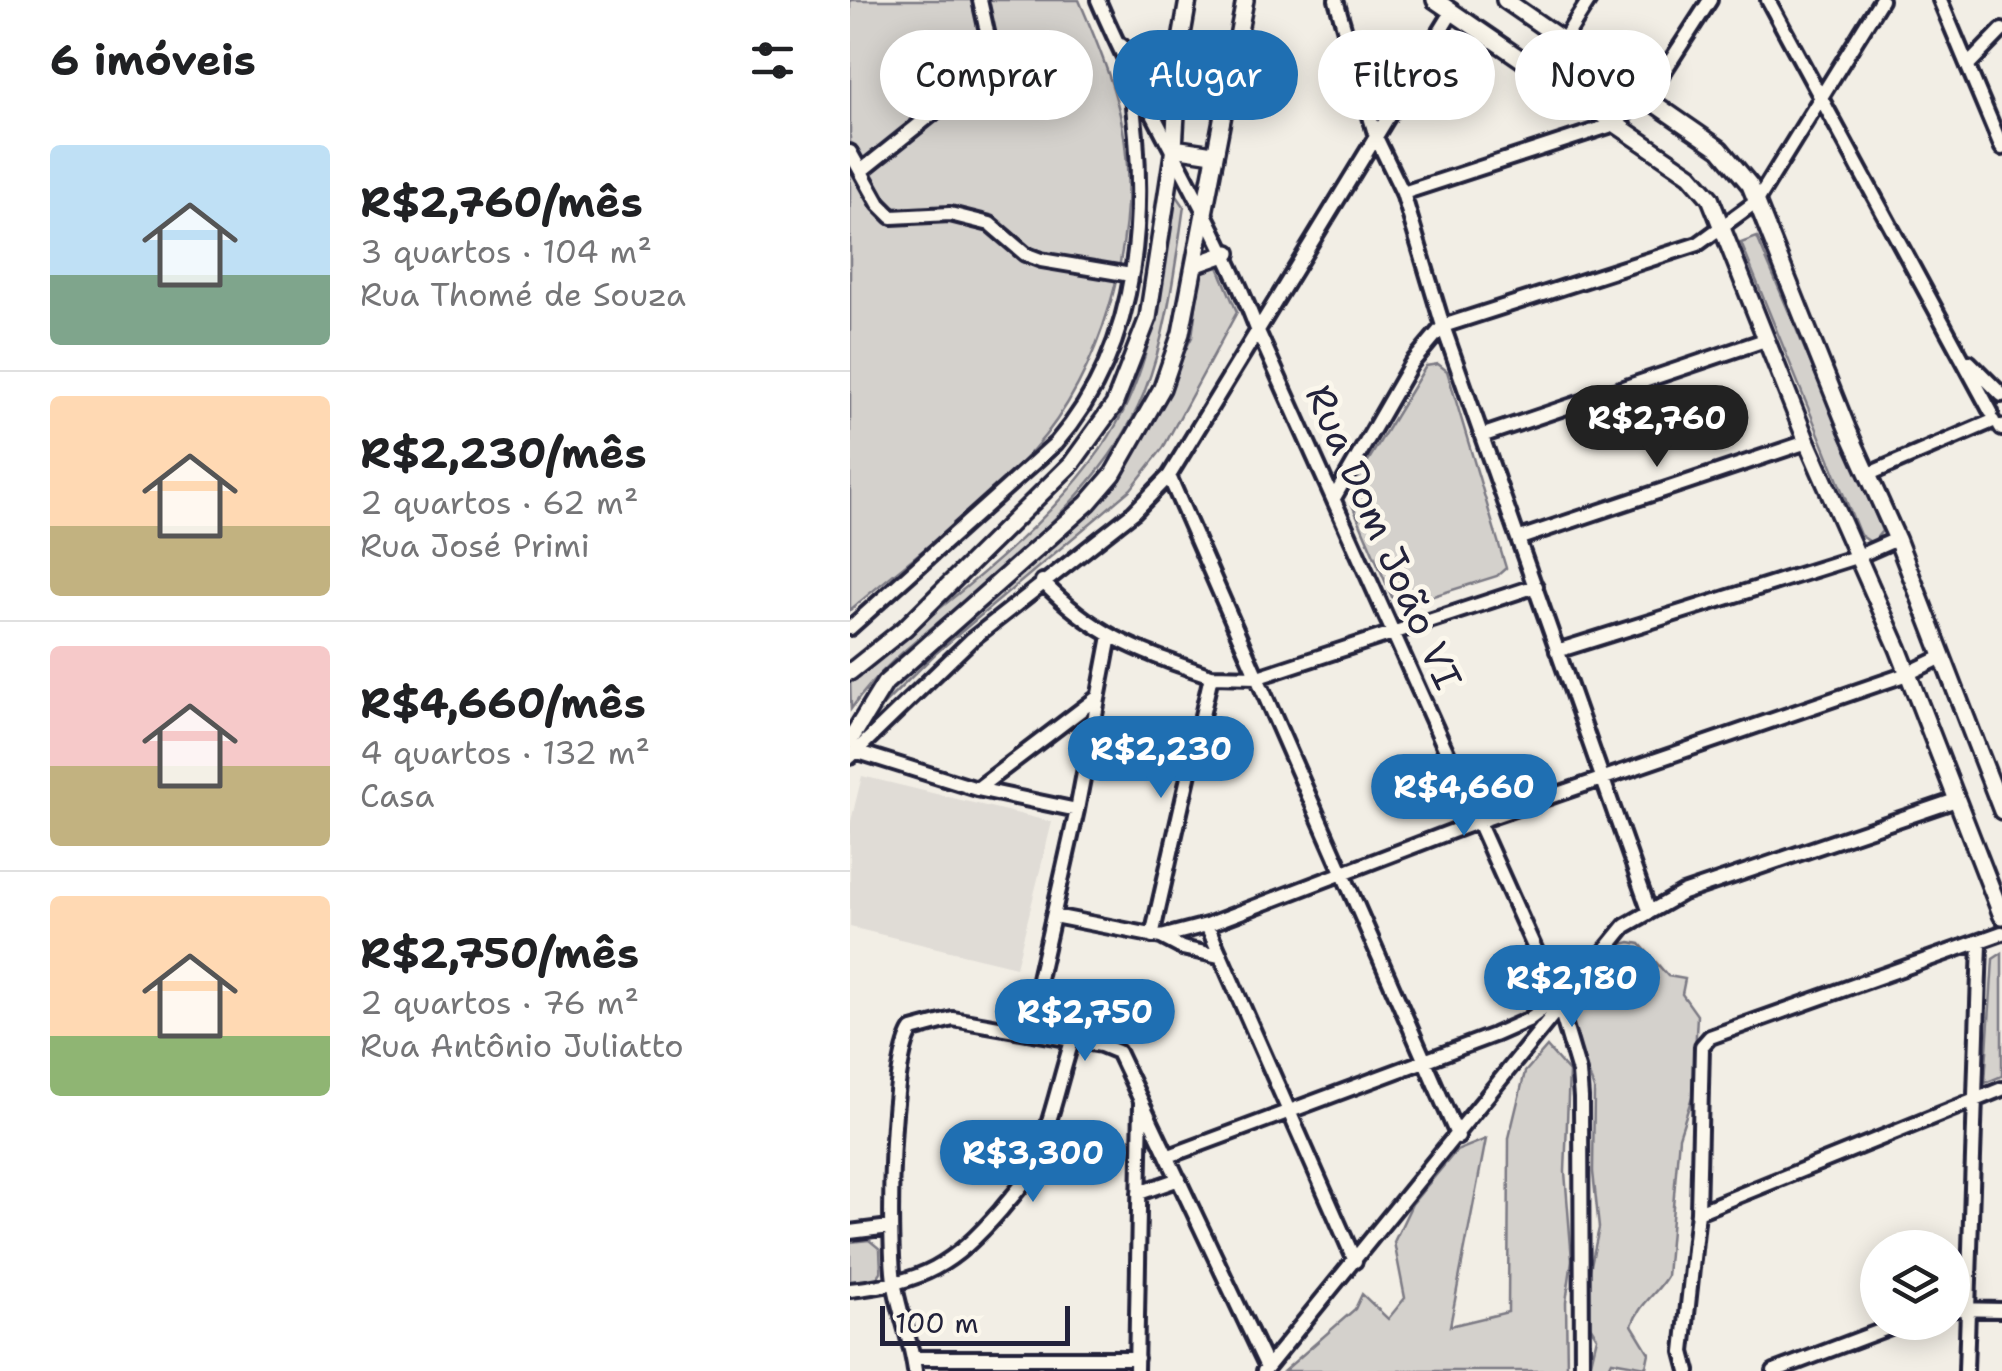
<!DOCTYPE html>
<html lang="pt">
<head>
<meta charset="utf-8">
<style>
  body { margin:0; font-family:"Shantell Sans",sans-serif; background:#f2f2f2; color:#202124; height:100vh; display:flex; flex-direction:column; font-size:38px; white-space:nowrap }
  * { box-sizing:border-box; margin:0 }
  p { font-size:32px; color:#757577 }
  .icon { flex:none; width:55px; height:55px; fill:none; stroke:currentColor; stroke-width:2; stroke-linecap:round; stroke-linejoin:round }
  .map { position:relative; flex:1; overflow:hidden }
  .side { display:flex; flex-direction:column; background:#fff; width:850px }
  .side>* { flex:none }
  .banner { position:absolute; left:30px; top:30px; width:950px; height:90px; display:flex; gap:20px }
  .fabs { position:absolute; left:1010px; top:1230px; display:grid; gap:20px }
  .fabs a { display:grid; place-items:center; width:110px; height:110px; border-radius:50%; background:#fff; box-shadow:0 5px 25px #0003; font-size:50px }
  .scale { position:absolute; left:30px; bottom:25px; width:190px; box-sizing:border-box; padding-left:10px; border:5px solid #22223b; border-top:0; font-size:28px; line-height:35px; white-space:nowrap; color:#22223b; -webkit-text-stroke:8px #fbf7ec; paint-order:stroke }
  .price { position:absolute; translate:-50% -85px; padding:0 22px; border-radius:35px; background:#1f6fb2; color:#fff; font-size:32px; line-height:65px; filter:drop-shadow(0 2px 5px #0008) }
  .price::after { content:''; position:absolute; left:50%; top:60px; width:30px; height:22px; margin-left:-15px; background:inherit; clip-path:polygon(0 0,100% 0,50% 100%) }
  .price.current { background:#222; color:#fff }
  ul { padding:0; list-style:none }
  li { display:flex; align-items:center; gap:30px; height:250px; padding:0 50px }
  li+li { border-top:2px solid #e0e0e0 }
  li span { display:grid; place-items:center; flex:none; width:280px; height:200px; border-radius:10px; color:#555 }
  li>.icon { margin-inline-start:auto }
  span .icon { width:120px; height:120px; fill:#fffc; stroke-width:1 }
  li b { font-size:42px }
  h2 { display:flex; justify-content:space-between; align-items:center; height:120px; padding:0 50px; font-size:42px }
  .chip { padding:0 35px; border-radius:45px; background:#fff; box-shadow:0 5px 25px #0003; font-size:35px; line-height:90px }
  .chip.current { background:#1f6fb2; color:#fff }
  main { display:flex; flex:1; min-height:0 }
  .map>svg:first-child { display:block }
  .built { fill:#e0dcd6 }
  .green { fill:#d4d1cc; stroke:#7b7a84; stroke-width:2.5 }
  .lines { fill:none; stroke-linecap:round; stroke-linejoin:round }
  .minor-casing { stroke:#22223b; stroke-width:20 }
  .major-casing { stroke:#22223b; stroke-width:22 }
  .minor { stroke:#fbf7ec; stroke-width:12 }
  .major { stroke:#fbf7ec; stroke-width:15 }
  .labels { text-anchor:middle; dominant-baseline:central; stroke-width:10; stroke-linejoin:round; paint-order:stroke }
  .street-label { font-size:38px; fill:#22223b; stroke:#fbf7ec }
</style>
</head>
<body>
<main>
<section class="side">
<h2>6 imóveis<svg class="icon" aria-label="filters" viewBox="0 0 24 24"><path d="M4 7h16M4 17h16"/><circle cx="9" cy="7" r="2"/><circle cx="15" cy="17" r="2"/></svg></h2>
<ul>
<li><span style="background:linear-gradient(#bfe0f5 65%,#7fa58c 0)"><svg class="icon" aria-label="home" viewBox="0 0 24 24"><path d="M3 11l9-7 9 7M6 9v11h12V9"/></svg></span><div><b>R$2,760/mês</b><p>3 quartos · 104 m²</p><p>Rua Thomé de Souza</p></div></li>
<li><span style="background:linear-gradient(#ffd9b3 65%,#c2b280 0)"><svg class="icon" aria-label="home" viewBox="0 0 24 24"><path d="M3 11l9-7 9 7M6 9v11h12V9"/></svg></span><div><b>R$2,230/mês</b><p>2 quartos · 62 m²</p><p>Rua José Primi</p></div></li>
<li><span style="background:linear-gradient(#f6c9c9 60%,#c2b280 0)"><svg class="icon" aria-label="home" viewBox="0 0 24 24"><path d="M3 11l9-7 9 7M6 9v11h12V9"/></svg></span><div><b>R$4,660/mês</b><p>4 quartos · 132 m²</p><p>Casa</p></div></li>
<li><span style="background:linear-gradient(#ffd9b3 70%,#8fb573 0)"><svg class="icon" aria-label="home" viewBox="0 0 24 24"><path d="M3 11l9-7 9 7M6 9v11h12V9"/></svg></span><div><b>R$2,750/mês</b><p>2 quartos · 76 m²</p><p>Rua Antônio Juliatto</p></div></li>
</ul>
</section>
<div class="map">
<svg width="1152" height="1371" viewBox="0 0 1152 1371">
  <rect width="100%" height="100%" fill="#f2eee5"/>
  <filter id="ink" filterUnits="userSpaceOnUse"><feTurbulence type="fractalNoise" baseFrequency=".01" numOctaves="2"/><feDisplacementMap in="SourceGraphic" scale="20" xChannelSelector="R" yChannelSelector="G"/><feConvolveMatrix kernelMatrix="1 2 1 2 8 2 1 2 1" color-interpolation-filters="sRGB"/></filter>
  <g filter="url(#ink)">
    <path class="built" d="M12,776L202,822L166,967L0,927V825Z"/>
    <path class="green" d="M0,0H229C248,44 270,97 275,144C288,244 251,375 183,450C130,509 61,558 0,610Z
      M323,190L334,206C325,268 317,335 294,393C263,473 190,534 128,589C84,628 35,660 1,709L0,676C89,611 223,512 273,412C307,343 314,266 323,190Z
      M907,237L1028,521L1032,531L1022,543L1010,535L891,243Z
      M366,262L387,312L313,448L281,489L85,654L19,719L38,688L241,512L271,473L342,337L351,268Z
      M588,364L597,371L656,568L647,576L558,604L542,597L500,500L504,484L576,366Z
      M780,942L790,944L818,976L835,979L832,994L847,1015L843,1094L829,1137L817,1276C806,1295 790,1303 782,1325L799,1353L796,1367L762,1361L757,1371H739L747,1337L731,1311L749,1228L743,1172L744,1089L718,1015C733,979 759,983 768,945Z
      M1152,953V1076L1135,1083L1143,959Z
      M697,1047L719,1072L715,1172L722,1260L716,1302L717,1371H434L505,1309L512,1294L538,1319L555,1298L544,1242L562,1204L606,1151L636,1139L600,1326L658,1312L659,1138L675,1072Z
      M19,1240L30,1249L31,1272L24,1282L0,1284V1242Z"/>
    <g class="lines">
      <g class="minor-casing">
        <path id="minor" d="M248,0C296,113 363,214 407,329L707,998L729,1072L731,1098L732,1371
          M486,0L526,137L553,193L593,326L799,910
          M918,0L1141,412
          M1090,0L1152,148
          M713,41L739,0
          M271,45L284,58L309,56L330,46
          M1119,64L1152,30
          M512,75L525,88L551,95
          M0,152L29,204L42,217L100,214L140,224L175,254L191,260L281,275
          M11,171L116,87L139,41L130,0
          M553,193L762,125L798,96L860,0
          M1119,362L1152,395
          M1150,426L1152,429
          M634,435L915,340
          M1019,474L1143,421
          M319,476L608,1137
          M484,498L561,364L593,326L848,244L907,201L1031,0
          M670,538L957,442
          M192,581C245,637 290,651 361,676L408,677L686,586
          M0,628L206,443C294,341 298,202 279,76
          M707,651L1006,557L1047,539
          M5,751L127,789L227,810
          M0,757L121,640L284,512L319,476L602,12
          M127,789L248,697
          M204,916L311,937L332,948L369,956
          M357,925L505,1261
          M302,936L361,676
          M311,937L357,925L629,821L1057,674L1092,657
          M177,1032L227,810L260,636
          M319,1156L644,1035L678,1020L707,998
          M289,1193L329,1179
          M848,1212L1152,1089
          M0,1232L40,1227
          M0,1290C74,1282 102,1266 151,1210C162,1196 176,1183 183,1167C200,1127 209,1082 222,1041
          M1102,1309L1152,1310
          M63,1358H287
          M65,1371C61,1340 49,1311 44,1281C38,1238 40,1062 62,1030L103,1019L251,1045L268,1052L417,1367
          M286,1371L291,1102
          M414,1371L775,926L833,893L1106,800
          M838,1371L833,1352L848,1212L852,1046L860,1037L1152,933
          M924,1371L1054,1322
          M1116,1371L1130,943"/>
      </g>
      <g class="major-casing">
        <path id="major" d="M585,0L840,175L860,198L957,442L1048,648L1152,916
          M655,0L870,149L900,185L997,428L1047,539L1152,811
          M324,148L363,154
          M347,264L378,253
          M0,672L55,628L222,463L264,405L298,318L324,148L330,46L338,0
          M0,740L35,683L238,503L263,474L312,388L331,333L395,0"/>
      </g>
      <use href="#minor" class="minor"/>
      <use href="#major" class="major"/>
    </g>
  </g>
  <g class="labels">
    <g class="street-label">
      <text transform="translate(534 537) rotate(66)">Rua Dom João VI</text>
    </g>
  </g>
</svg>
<div class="fabs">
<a><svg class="icon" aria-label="layers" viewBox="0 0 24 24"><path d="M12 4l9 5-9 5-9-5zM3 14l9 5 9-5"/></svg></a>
</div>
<div class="scale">100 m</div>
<b class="price current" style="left:807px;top:470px">R$2,760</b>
<b class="price" style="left:311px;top:801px">R$2,230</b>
<b class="price" style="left:614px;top:839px">R$4,660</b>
<b class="price" style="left:722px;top:1030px">R$2,180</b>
<b class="price" style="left:235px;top:1064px">R$2,750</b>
<b class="price" style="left:183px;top:1205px">R$3,300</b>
<div class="banner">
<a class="chip">Comprar</a>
<a class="chip current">Alugar</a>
<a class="chip">Filtros</a>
<a class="chip">Novo</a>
</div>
</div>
</main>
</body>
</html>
